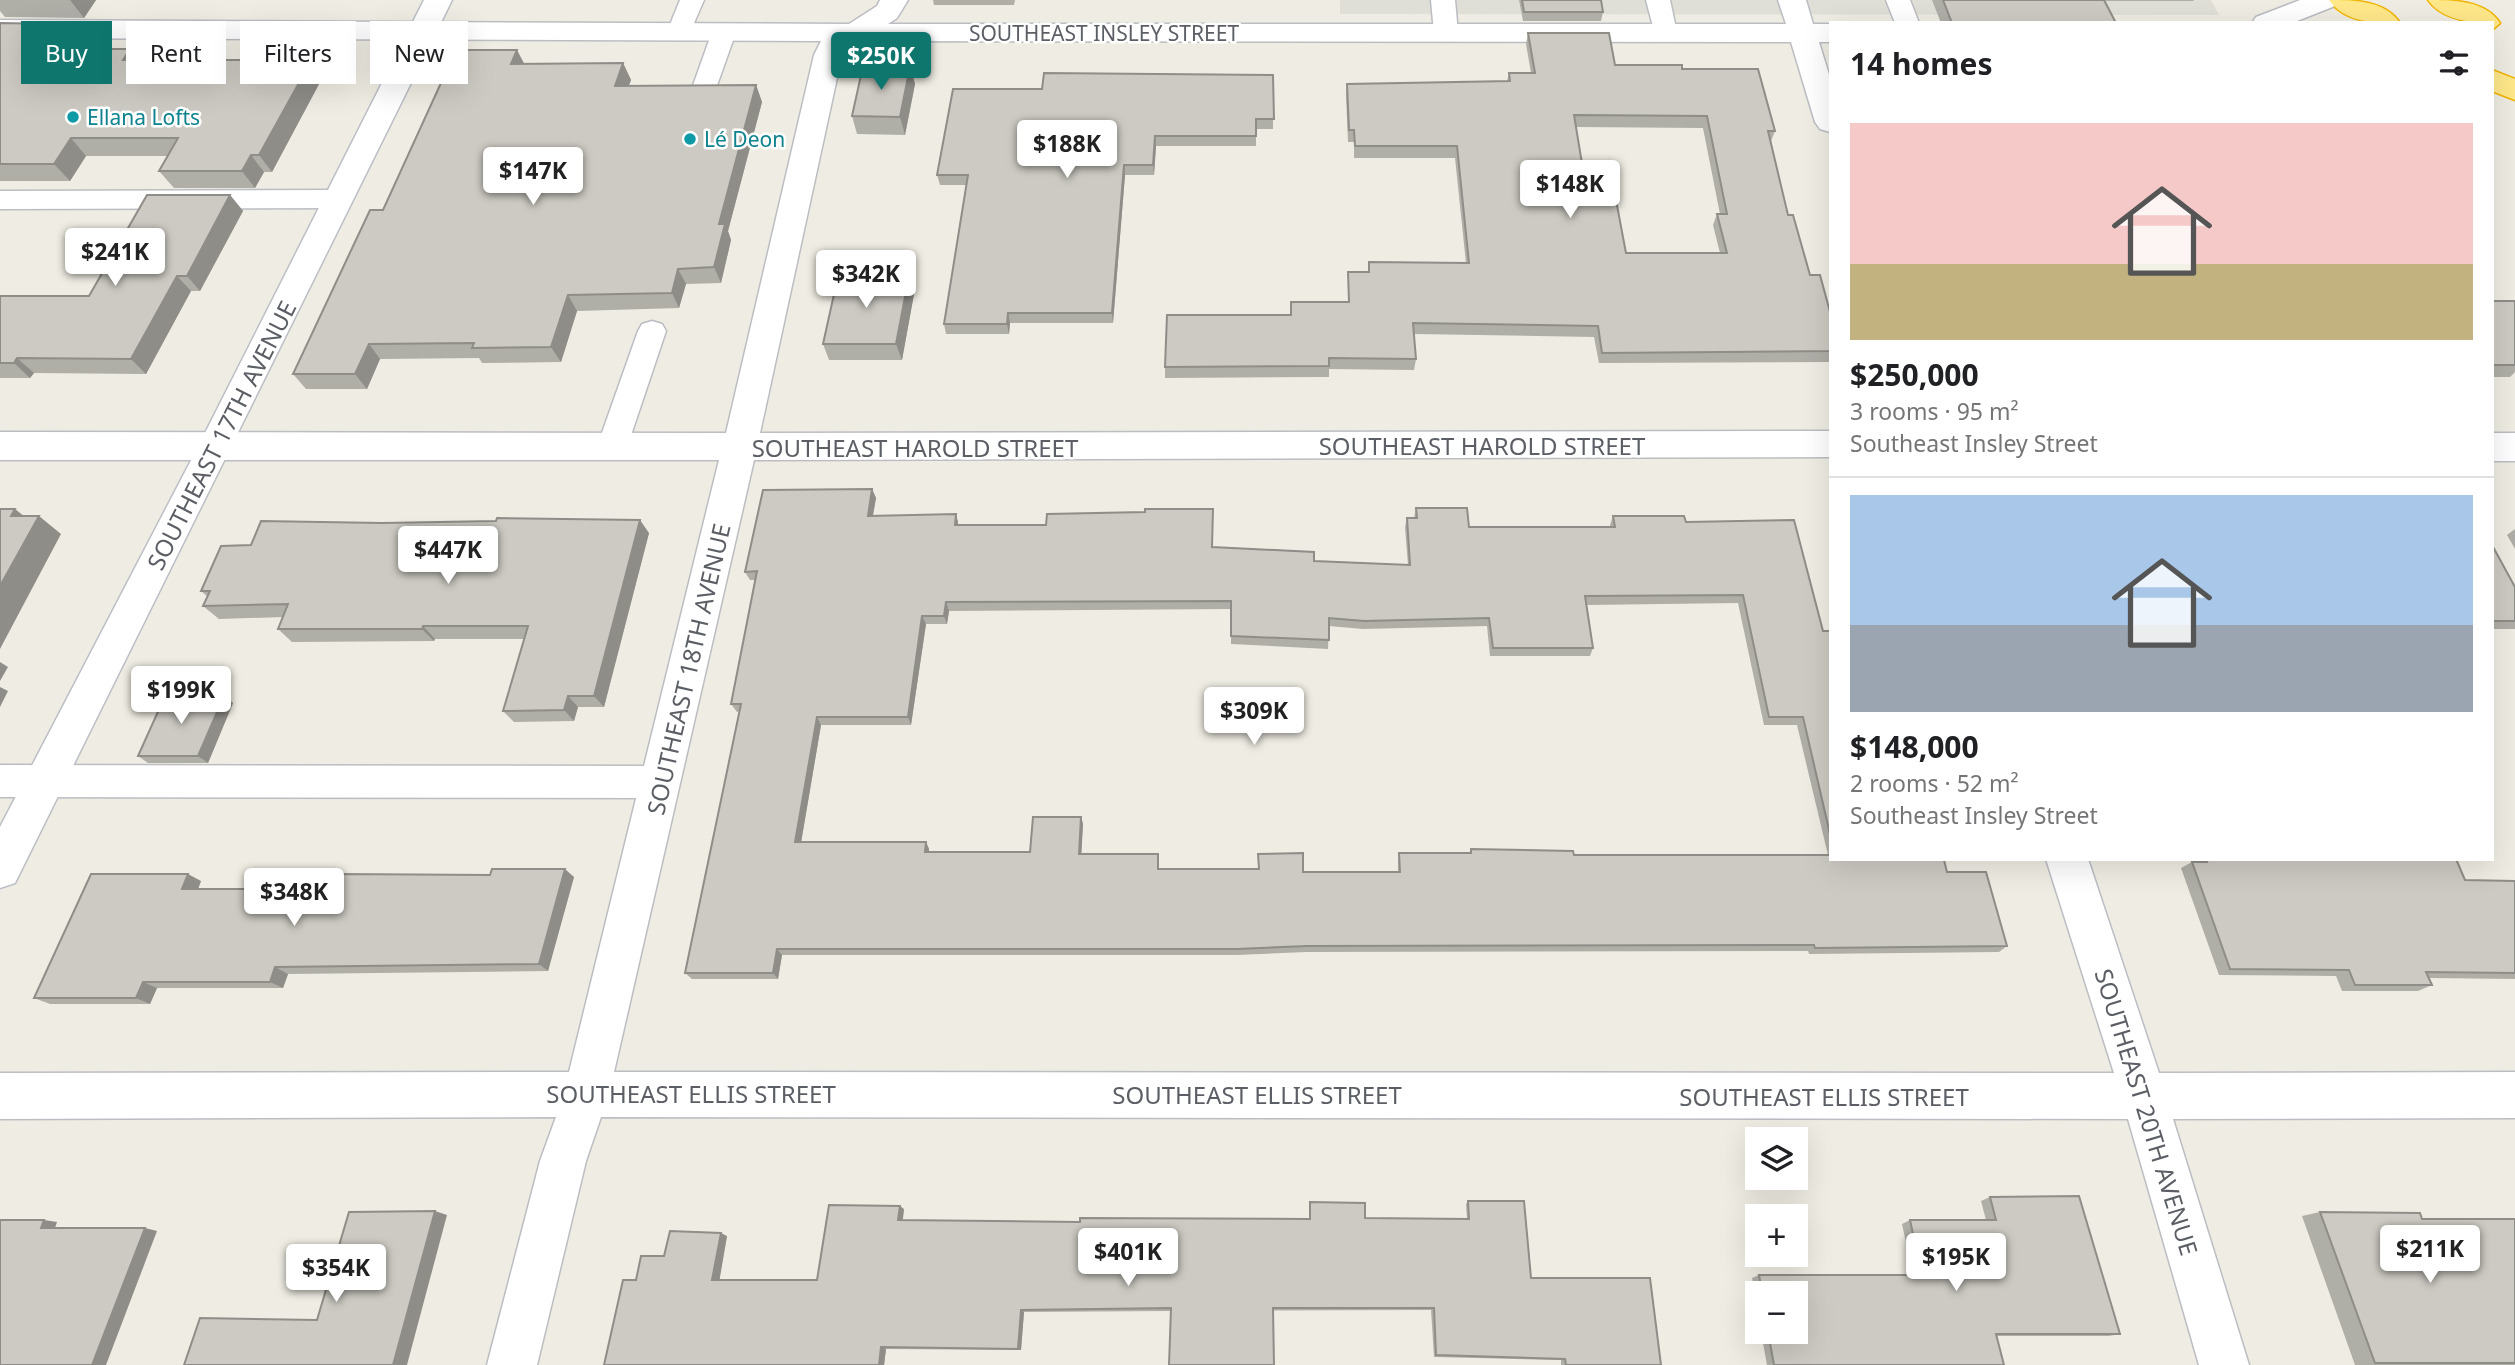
<!DOCTYPE html>
<html lang="en">
<head>
<meta charset="utf-8">
<style>
  body { margin:0; font-family:"Noto Sans",sans-serif; background:#f6f6f6; color:#202124; height:100vh; display:flex; flex-direction:column; font-size:26px; white-space:nowrap }
  * { box-sizing:border-box; margin:0 }
  p { font-size:23px; color:#757577 }
  .icon { flex:none; width:38px; height:38px; fill:none; stroke:currentColor; stroke-width:2; stroke-linecap:round; stroke-linejoin:round }
  .map { position:relative; flex:1; overflow:hidden }
  .side { position:absolute; left:1829px; top:21px; width:665px; height:840px; display:flex; flex-direction:column; background:#fff; border-radius:0px; box-shadow:0 7px 28px #0002 }
  .side>* { flex:none }
  .hud { position:absolute; left:21px; top:21px; width:665px; height:63px; display:flex; gap:14px }
  .controls { position:absolute; left:1745px; top:1127px; display:grid; gap:14px }
  .controls a { display:grid; place-items:center; width:63px; height:63px; border-radius:0px; background:#fff; box-shadow:0 7px 28px #0002; font-size:35px }
  .price { position:absolute; translate:-50% -60px; padding:0 16px; border-radius:7px; background:#fff; color:#222; font-size:23px; line-height:46px; filter:drop-shadow(0 2px 4px #0008) }
  .price::after { content:''; position:absolute; left:50%; top:42px; width:21px; height:16px; margin-left:-10px; background:inherit; clip-path:polygon(0 0,100% 0,50% 100%) }
  .price.selected { background:#0f766e; color:#fff }
  ul { padding:0; list-style:none }
  li { display:grid; align-content:center; gap:14px; height:371px; padding:0 21px }
  li+li { border-top:2px solid #e0e0e0 }
  li span { display:grid; place-items:center; height:217px; border-radius:0px; color:#555 }
  li>.icon { margin-inline-start:auto }
  span .icon { width:126px; height:126px; fill:#fffc; stroke-width:1 }
  li b { font-size:30px }
  h2 { display:flex; justify-content:space-between; align-items:center; height:84px; padding:0 21px; font-size:30px }
  .pill { padding:0 24px; border-radius:0px; background:#fff; box-shadow:0 7px 28px #0002; font-size:24px; line-height:63px }
  .pill.selected { background:#0f766e; color:#fff }
  .map>svg:first-child { display:block }
  .industrial { fill:#e0dfd7 }
  .lines { fill:none; stroke-linecap:round; stroke-linejoin:round }
  .lane-casing { stroke:#bbbdc3; stroke-width:3 }
  .street-casing { stroke:#bbbdc3; stroke-width:3 }
  .secondary-casing { stroke:#bbbfc6; stroke-width:3 }
  .highway-casing { stroke:#f2b400; stroke-width:3 }
  .lane { fill:#fff; fill-rule:evenodd }
  .street { fill:#fff; fill-rule:evenodd }
  .secondary { fill:#fff; fill-rule:evenodd }
  .highway { fill:#ffe88a; fill-rule:evenodd }
  .wall { fill:#afaea7; fill-rule:evenodd }
  .shaded-wall { fill:#8f8d88 }
  .building { fill:#cccac2; stroke:#8f8d88; stroke-width:2; fill-rule:evenodd }
  .culture-dot { fill:#0f9aa8; stroke:#fff; stroke-width:2.5 }
  .labels { text-anchor:middle; dominant-baseline:central; stroke-width:5; stroke-linejoin:round; paint-order:stroke }
  .far-street-label { font-size:21px; fill:#5b5f65; stroke:#fff }
  .far-culture-label { font-size:21px; fill:#0d838f; stroke:#fff; text-anchor:start }
  .street-label { font-size:24px; fill:#5b5f65; stroke:#fff }
</style>
</head>
<body>
<div class="map">
<svg width="2515" height="1365" viewBox="0 0 2515 1365">
  <rect width="100%" height="100%" fill="#efede3"/>
  <path class="industrial" d="M1340,0H2211L2219,15L1340,14Z"/>
  <g class="lines">
    <g class="lane-casing">
      <path id="lane" d="M680,0H704L688,37L679,40L670,37L667,32Z
        M1431,0H1455L1458,33L1455,38L1446,41L1437,38L1434,33Z
        M1646,0H1670L1677,33L1674,38L1665,41L1656,38Z
        M1886,0H1910L1919,23H1895Z
        M724,24L733,27L736,32L715,91L712,97L703,99L694,97L691,91L712,32L715,27Z
        M340,190L349,193L353,199L349,205L340,208L0,209V191Z
        M652,321L662,324L666,331L627,447L623,455L612,459L601,455L597,447L638,331L642,324Z
        M0,765L661,766L673,771L678,782L673,793L661,798L0,797Z"/>
    </g>
    <g class="street-casing">
      <path id="street" d="M880,0H908L897,18L888,24H1786L1778,0H1806L1813,24H1830V42H1819L1830,78V132L1820,129L1815,122L1791,42L860,41L842,55L760,433L1830,431V457L754,460L614,1072L2114,1073L2046,859H2088L2159,1073L2515,1072V1118L2173,1119L2249,1365H2199L2128,1119L601,1117L586,1161L537,1365H487L540,1161L556,1117L0,1119V1073L569,1072L719,460H0V432L726,433L814,55L821,41L0,38V20L849,24L877,6Z
        M2300,0H2339L2335,6L2292,23H2252L2256,17Z
        M2492,433H2515V461H2492Z"/>
    </g>
    <g class="secondary-casing">
      <path id="secondary" d="M424,0H452L15,883L0,888V827L198,447Z"/>
    </g>
    <g class="highway-casing">
      <path id="highway" d="M2329,0C2353,0 2385,0 2400,23C2375,23 2345,23 2329,0Z
        M2428,0C2453,0 2485,0 2500,23L2492,30V23C2470,23 2442,20 2428,0Z
        M2492,70L2515,79V100L2492,91Z"/>
    </g>
    <use href="#lane" class="lane"/>
    <use href="#street" class="street"/>
    <use href="#secondary" class="secondary"/>
    <use href="#highway" class="highway"/>
  </g>
  <path class="wall" d="M0,0H96L84,18L5,17L0,11Z
    M933,0H1015L1014,5H934Z
    M1519,0H1601L1603,12L1601,21H1523Z
    M1932,0H2194L2193,1H2105L2116,23H1941Z
    M0,23L54,24L68,41L62,49H130L139,60L326,71L272,172H264L255,188H174L159,171L168,156H86L70,181H0Z
    M1528,33L1615,65L1682,69L1775,131L1771,141L1788,215L1810,275L1830,312V362L1599,363L1594,337L1414,334L1416,359L1414,370L1329,369V377L1165,378V367L1291,315L1348,302V272H1368L1369,262L1466,263L1455,158H1354V142H1348L1346,95L1347,84L1507,81L1509,73H1531L1526,44ZM1576,127L1703,128L1720,214H1717L1713,225L1720,253H1626L1588,200Z
    M623,63L631,80L628,86L756,85L762,102L728,231L731,240L721,283L686,284L679,308L577,311L561,362L482,363L479,358L380,359L367,389H306L293,374L383,210L524,64Z
    M910,67L915,84L905,135L857,134L852,116Z
    M1273,75V129H1256V146H1156L1154,175H1125L1113,323H1010L1009,334H946L944,324L966,185H940L937,175L1042,89Z
    M230,195L243,211L200,291H191L146,374L34,373L30,378H0V296H89Z
    M914,294L902,360H829L823,344Z
    M2492,301H2515V372L2510,377H2492Z
    M872,489L876,498L873,516L956,514L958,525H1046L1145,512L1213,509V547L1314,561L1408,565L1405,527L1407,518H1414L1416,508L1469,527H1610V525L1613,516L1686,522L1823,631H1830V859L1883,860L1947,872L2007,946L1999,952L1809,954L1808,951L1307,952L1237,955H782L778,979H692L685,973L740,711L737,712L731,704L755,580H750L745,572ZM1738,603L1764,725H1797L1828,855H1574L1471,849L1469,853H1399L1398,860V872H1303L1159,869V861L1081,854L1083,824L1081,817L1030,852H929V849L926,842H801L821,725H911L926,624H947L949,611L1231,609V644L1328,649L1329,626L1363,629L1487,626L1490,656H1590L1593,648L1586,605Z
    M2515,529V549L2507,535Z
    M649,533L604,707H578L574,721L514,722L503,711L525,639H435L434,641L292,642L278,629L283,617L219,619L203,606L208,597L201,591Z
    M2492,545L2515,587V629H2492Z
    M224,696L233,703L208,763H148L138,756Z
    M2193,859H2456L2465,880L2515,881V979L2429,978L2432,985L2418,991H2342L2336,976L2219,975L2181,868L2192,862H2194Z
    M574,877L548,971L288,974L283,988H157L150,1004H50L34,998L201,881L198,889H334Z
    M1990,1197L2120,1334L2109,1336H1996L2004,1365H1767L1761,1332H1796V1293H1757V1306L1752,1278L1759,1275H1913L1902,1224L1910,1220H1986L1981,1201Z
    M1468,1201L1531,1278L1661,1365H1561V1360L1434,1357L1431,1310L1171,1311L1024,1312L1021,1350L886,1349L884,1365H604L636,1280L664,1256L727,1236L719,1280H817L904,1209L903,1220L1080,1222L1309,1219L1310,1202L1365,1218L1467,1219L1466,1204Z
    M2320,1212L2422,1219H2515V1365H2355L2302,1216Z"/>
  <path class="shaded-wall" d="M70,0H96L84,18Z
    M54,24L68,41L51,67L36,49Z
    M130,49L144,67L123,60Z
    M517,50L526,67L511,64Z
    M315,54L326,71L272,172L259,155Z
    M623,63L631,80L623,102L615,86Z
    M910,67L915,84L905,135L900,117Z
    M756,85L762,102L728,231L731,240L721,283L714,267L719,224Z
    M1155,136L1156,146L1154,175L1153,165Z
    M71,138L86,156L70,181L54,164Z
    M251,155L264,172L255,188L242,171Z
    M1124,165L1125,175L1113,323L1112,313Z
    M230,195L243,211L200,291L187,276Z
    M678,269L686,284L679,308L672,293Z
    M177,276L191,291L146,374L131,359Z
    M909,276L914,294L902,360L896,344Z
    M568,295L577,311L561,362L551,347Z
    M1008,313L1010,323L1009,334L1007,324Z
    M369,344L380,359L367,389L355,374Z
    M17,358L34,373L30,378L14,363Z
    M872,489L876,498L871,525L868,516Z
    M15,509L34,524L39,516L61,534L0,649V586L11,516Z
    M956,514L958,522L957,534L955,525Z
    M640,520L649,533L604,707L594,696Z
    M946,602L949,611L947,624L944,616Z
    M922,616L926,624L911,725L908,717Z
    M423,626L435,639L434,641L422,629Z
    M0,662L8,667L0,681Z
    M0,687L8,691L0,707Z
    M224,696L233,703L208,763L198,756Z
    M568,696L578,707L574,721L564,710Z
    M817,717L821,725L800,849L795,842Z
    M1081,817L1083,824L1081,861L1079,854Z
    M926,842L929,849L928,859L925,852Z
    M565,869L574,877L548,971L539,964Z
    M188,874L201,881L195,897L182,889Z
    M777,949L782,955L778,979L773,973Z
    M275,967L288,974L283,988L270,982Z
    M143,982L157,988L150,1004L136,998Z
    M900,1206L904,1209L902,1223L898,1220Z
    M435,1211L447,1215L407,1365H393Z
    M44,1220L57,1222L54,1231L41,1228Z
    M145,1228L157,1231L106,1365H92Z
    M721,1233L727,1236L719,1283L712,1280Z
    M1021,1310L1024,1312L1021,1350L1018,1349Z
    M881,1347L886,1349L884,1365H879Z"/>
  <path class="building" d="M1522,0H1601L1603,12H1524Z
    M1943,0H2104L2116,23H1952Z
    M0,23L54,24L36,49H130L123,60H251L254,54H315L259,155H251L242,171H159L178,138H71L54,164H0Z
    M1528,33H1609L1615,65H1682V69H1758L1775,131H1768L1788,215H1793L1810,275H1820L1830,312V351L1602,353L1598,326L1413,323L1416,359L1329,358V366L1165,367L1167,315H1291V302H1349L1348,272H1369V262L1469,263L1457,146H1355L1354,130H1349L1347,84L1510,81L1509,73H1535ZM1574,115L1707,116L1727,214H1717L1727,253H1626L1616,200H1588Z
    M456,50H517L511,64L623,63L615,86L756,85L719,224H725L714,267L678,269L672,293L568,295L551,347L472,348L474,343L369,344L355,374H293L370,210H383Z
    M863,66L910,67L900,117L852,116Z
    M1044,73L1273,75L1274,119H1256V136H1155L1153,165H1124L1112,313H1008L1007,324H944L968,175H937L953,89H1042Z
    M147,195H230L187,276H177L131,359L17,358L14,363H0V296H89Z
    M838,276H909L896,344H823Z
    M2492,301H2515V365H2492Z
    M872,489L868,516L956,514L955,525H1046L1047,514L1145,512V509H1213L1212,547L1314,552V561L1410,565L1407,518H1417L1416,508H1467L1469,527H1615L1613,516H1684L1686,522L1794,520L1823,631H1830V834L1803,717H1769L1743,595L1585,596L1593,648H1493L1489,618L1364,621L1329,618V640L1231,636V601L946,602L944,616H922L908,717H817L795,842H926L925,852H1030L1033,817H1081L1079,854H1158V869H1259L1258,854L1303,853V872H1400L1399,853H1471V849L1573,851L1574,855H1830V859L1944,860L1947,872H1986L2007,946L1815,948L1814,945L1307,946L1237,949H777L773,973H685L741,704H731L757,571L745,572L763,490Z
    M0,509H15L11,516H39L0,586Z
    M497,518L640,520L594,696H568L564,710L503,711L528,626H423L422,629H278L288,604L203,606L210,591H201L221,546L251,545L261,521L382,523L496,521Z
    M2492,545L2515,587V621H2492Z
    M165,696H224L198,756H138Z
    M2206,859H2456L2465,880L2515,881V973L2426,972L2432,985H2355L2349,970L2230,969L2192,862H2207Z
    M492,869H565L539,964L275,967L270,982H143L136,998H34L91,874H188L182,889H334L339,874L490,875Z
    M2079,1196L2120,1334H1996L2004,1365H1774L1768,1332H1796V1293H1762L1759,1275H1922L1910,1220H1996L1990,1197Z
    M1468,1201H1524L1531,1278H1650L1661,1365H1566L1565,1359L1436,1355L1434,1308H1273L1274,1365H1169L1171,1308L1021,1310L1018,1349L881,1347L879,1365H604L623,1280H636L641,1256H664L670,1231L721,1233L712,1280H817L829,1205L900,1206L898,1220L1080,1222V1218L1310,1219V1202L1365,1203V1218L1469,1219Z
    M435,1211L393,1365H184L200,1318L317,1320L349,1212Z
    M2320,1212L2420,1213L2422,1219H2515V1363H2375Z
    M0,1220H44L41,1228H145L92,1365H0Z"/>
  <g class="culture-dot">
    <circle cx="73" cy="117" r="7"/>
    <circle cx="690" cy="139" r="7"/>
  </g>
  <g class="labels">
    <g class="far-street-label">
      <text x="1104" y="33">SOUTHEAST INSLEY STREET</text>
    </g>
    <g class="far-culture-label">
      <text x="87" y="117">Ellana Lofts</text>
      <text x="704" y="139">Lé Deon</text>
    </g>
    <g class="street-label">
      <text transform="translate(221 435) rotate(-63)">SOUTHEAST 17TH AVENUE</text>
      <text x="1482" y="445">SOUTHEAST HAROLD STREET</text>
      <text x="915" y="447">SOUTHEAST HAROLD STREET</text>
      <text transform="translate(688 669) rotate(-77)">SOUTHEAST 18TH AVENUE</text>
      <text x="691" y="1093">SOUTHEAST ELLIS STREET</text>
      <text x="1257" y="1094">SOUTHEAST ELLIS STREET</text>
      <text x="1824" y="1096">SOUTHEAST ELLIS STREET</text>
      <text transform="translate(2147 1112) rotate(73)">SOUTHEAST 20TH AVENUE</text>
    </g>
  </g>
</svg>
<div class="controls">
<a><svg class="icon" aria-label="layers" viewBox="0 0 24 24"><path d="M12 4l9 5-9 5-9-5zM3 14l9 5 9-5"/></svg></a>
<a>+</a>
<a>−</a>
</div>
<b class="price selected" style="left:881px;top:92px">$250K</b>
<b class="price" style="left:1067px;top:180px">$188K</b>
<b class="price" style="left:533px;top:207px">$147K</b>
<b class="price" style="left:1570px;top:220px">$148K</b>
<b class="price" style="left:115px;top:288px">$241K</b>
<b class="price" style="left:866px;top:310px">$342K</b>
<b class="price" style="left:448px;top:586px">$447K</b>
<b class="price" style="left:181px;top:726px">$199K</b>
<b class="price" style="left:1254px;top:747px">$309K</b>
<b class="price" style="left:294px;top:928px">$348K</b>
<b class="price" style="left:2430px;top:1285px">$211K</b>
<b class="price" style="left:1128px;top:1288px">$401K</b>
<b class="price" style="left:1956px;top:1293px">$195K</b>
<b class="price" style="left:336px;top:1304px">$354K</b>
<div class="hud">
<a class="pill selected">Buy</a>
<a class="pill">Rent</a>
<a class="pill">Filters</a>
<a class="pill">New</a>
</div>
<section class="side">
<h2>14 homes<svg class="icon" aria-label="filters" viewBox="0 0 24 24"><path d="M4 7h16M4 17h16"/><circle cx="9" cy="7" r="2"/><circle cx="15" cy="17" r="2"/></svg></h2>
<ul>
<li><span style="background:linear-gradient(#f6c9c9 65%,#c2b280 0)"><svg class="icon" aria-label="home" viewBox="0 0 24 24"><path d="M3 11l9-7 9 7M6 9v11h12V9"/></svg></span><div><b>$250,000</b><p>3 rooms · 95 m²</p><p>Southeast Insley Street</p></div></li>
<li><span style="background:linear-gradient(#a9c7e8 60%,#9aa5b1 0)"><svg class="icon" aria-label="home" viewBox="0 0 24 24"><path d="M3 11l9-7 9 7M6 9v11h12V9"/></svg></span><div><b>$148,000</b><p>2 rooms · 52 m²</p><p>Southeast Insley Street</p></div></li>
</ul>
</section>
</div>
</body>
</html>
